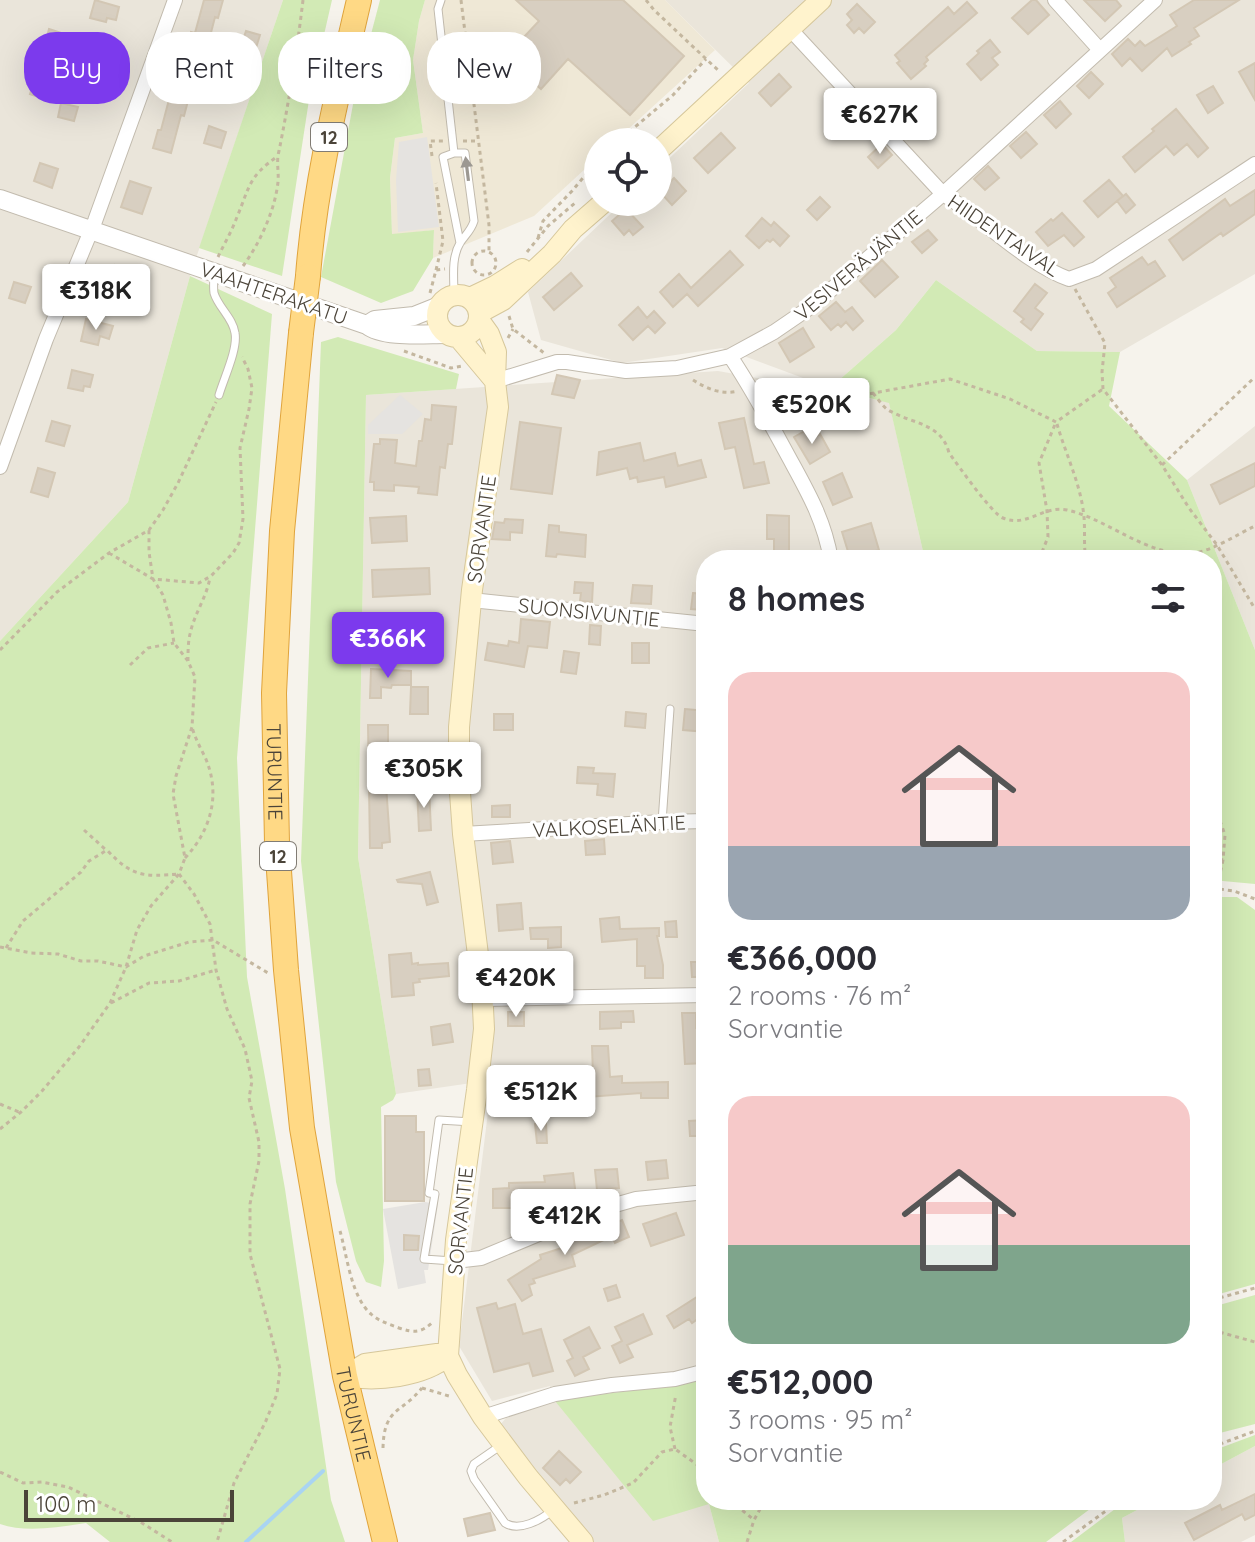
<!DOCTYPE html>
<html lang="en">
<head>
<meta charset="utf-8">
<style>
  body { margin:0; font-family:Quicksand,sans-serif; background:#f7f7f7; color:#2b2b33; height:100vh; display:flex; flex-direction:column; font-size:30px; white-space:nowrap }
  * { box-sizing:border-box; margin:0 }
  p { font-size:26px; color:#7c7c81 }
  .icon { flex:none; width:44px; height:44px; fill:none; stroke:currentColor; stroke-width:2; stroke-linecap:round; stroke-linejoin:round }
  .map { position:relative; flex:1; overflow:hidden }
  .side { position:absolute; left:696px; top:550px; width:526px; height:960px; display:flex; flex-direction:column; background:#fff; border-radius:32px; box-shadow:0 8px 32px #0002 }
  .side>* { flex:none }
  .hud { position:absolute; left:24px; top:32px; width:552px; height:72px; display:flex; gap:16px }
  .buttons { position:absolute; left:584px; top:128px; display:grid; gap:16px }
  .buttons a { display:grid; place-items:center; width:88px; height:88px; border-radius:50%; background:#fff; box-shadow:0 8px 32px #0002; font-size:40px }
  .scale { position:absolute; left:24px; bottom:20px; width:210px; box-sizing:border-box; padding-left:8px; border:4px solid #4b4439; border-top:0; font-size:22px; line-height:28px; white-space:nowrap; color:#4b4439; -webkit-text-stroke:6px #fff; paint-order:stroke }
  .price { position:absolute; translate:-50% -68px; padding:0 18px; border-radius:8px; background:#fff; color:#222; font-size:26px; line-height:52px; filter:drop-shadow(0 2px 4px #0008) }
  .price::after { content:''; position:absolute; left:50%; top:48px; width:24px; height:18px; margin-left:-12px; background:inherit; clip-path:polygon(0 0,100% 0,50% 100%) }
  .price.on { background:#7c3aed; color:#fff }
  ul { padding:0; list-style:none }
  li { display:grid; align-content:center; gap:16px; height:424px; padding:0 32px }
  li span { display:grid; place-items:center; height:248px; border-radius:24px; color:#555 }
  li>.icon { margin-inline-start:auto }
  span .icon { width:144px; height:144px; fill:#fffc; stroke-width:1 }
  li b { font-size:34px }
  h2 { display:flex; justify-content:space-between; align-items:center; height:96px; padding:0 32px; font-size:34px }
  .tag { padding:0 28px; border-radius:32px; background:#fff; box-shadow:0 8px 32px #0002; font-size:28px; line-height:72px }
  .tag.on { background:#7c3aed; color:#fff }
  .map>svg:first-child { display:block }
  .residential { fill:#eae5da }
  .education { fill:#efe8d6 }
  .green { fill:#d2eab5 }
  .parking { fill:#e5e3e0 }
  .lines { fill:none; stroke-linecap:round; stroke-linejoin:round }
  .stream { stroke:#a9d4f2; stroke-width:4 }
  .building { fill:#d8cfc1; stroke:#d3c7b4; stroke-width:2 }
  .service-casing { stroke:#c2bbae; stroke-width:9 }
  .minor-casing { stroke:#c2bbae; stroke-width:16 }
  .tertiary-casing { stroke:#c2bbae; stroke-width:20 }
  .secondary-casing { stroke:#d6c79b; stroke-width:22 }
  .trunk-casing { stroke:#e0a43c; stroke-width:26 }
  .path { stroke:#c4b79f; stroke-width:3; stroke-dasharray:4 4; stroke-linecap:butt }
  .service { stroke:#fff; stroke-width:7 }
  .minor { stroke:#fff; stroke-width:14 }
  .tertiary { stroke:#fff; stroke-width:18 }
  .secondary { stroke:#fff3cd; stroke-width:20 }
  .trunk { stroke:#ffd985; stroke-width:24 }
  .trunk-bridge-casing { stroke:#e0a43c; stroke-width:26; stroke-linecap:butt }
  .trunk-bridge { stroke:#ffd985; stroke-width:24 }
  .oneway { fill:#9c9892 }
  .labels { text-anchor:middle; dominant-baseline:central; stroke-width:6; stroke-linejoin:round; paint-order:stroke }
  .shield { fill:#fff; stroke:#817c74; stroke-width:2 }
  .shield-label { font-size:18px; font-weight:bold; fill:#4b4439 }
  .street-label { font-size:20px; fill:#4b4439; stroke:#fff }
</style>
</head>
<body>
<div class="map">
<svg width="1255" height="1542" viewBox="0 0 1255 1542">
  <rect width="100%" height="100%" fill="#f6f3ec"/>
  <path class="residential" d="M0,0H283L190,276L128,502L0,641Z
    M665,0H1255V274L1120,352L1037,351L936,280L896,330L830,388L722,348L622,363L541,340L528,292L623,202H658V169L749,83Z
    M718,371L889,402L925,560H706V1378L673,1385L614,1391L556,1401L709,1504L719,1542H583L494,1432L506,1418L554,1401L550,1386L492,1401L459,1346L492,1080L396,1094L358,857L366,395Z
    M1255,426V650L1187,480Z
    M1255,1446V1535L1241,1542H1125L1122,1518L1156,1500H1212V1469Z"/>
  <path class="education" d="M425,0H665L715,50L614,142H598V157L534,216L433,258L434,230L392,235L390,178L395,138L423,133L413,60L419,21Z"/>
  <path class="green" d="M283,0H332L309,100L282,276L199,248Z
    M380,0H425L419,21L413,60L423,133L395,138L390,178L392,234L434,230L433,258L413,291L381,303L321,277L354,99Z
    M190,276L272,314L237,758L247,977L285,1189L331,1500L345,1542H110L86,1523C59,1527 26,1533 0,1524V641L128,502Z
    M936,280L1037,351L1120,352L1109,406L1187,480L1255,650V884L1212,880V560H925L889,403L830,388L896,330Z
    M338,337L459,374L456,389L366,395L358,857L396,1094L393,1100L381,1107L384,1261L381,1287L366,1282L356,1261L336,1182L301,861L321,342Z
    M1212,897H1237L1255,910V1284L1212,1296Z
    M1255,1295V1424L1212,1435V1307Z
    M706,1378V1500H1102L1046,1542H719L709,1504L653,1521L555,1401C605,1393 656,1389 706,1378Z
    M1255,1435V1446L1212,1469V1451Z
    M1127,1500H1156L1122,1518L1125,1542H1071Z"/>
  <path class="parking" d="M427,137L439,227L398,232L396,180L399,142Z
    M400,395L423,414L402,434H368V425Z
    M425,1202L438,1204L428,1270H424L426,1283L398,1289L383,1209Z"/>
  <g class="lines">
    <path class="stream" d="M246,1542L323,1471"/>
  </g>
  <path class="building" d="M95,0L119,7L116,20L107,18L106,22L90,18Z
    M204,0H223L218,18L215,17L205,56L186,51L191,32L195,33Z
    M516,0H623L684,56L630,115L568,59L541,89L533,82L520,95L493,70L539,21Z
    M1032,0H1036L1049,15L1028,34L1012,18Z
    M1084,0H1116L1121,6L1105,21Z
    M1194,0H1239L1194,28L1199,36L1189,42L1191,44L1172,56L1167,48L1142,71L1130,58L1122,66L1112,54L1128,39L1135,46L1140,41L1145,46L1177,26L1170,15Z
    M967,2L977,13L926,57L928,60L924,64L926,66L911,79L897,63L900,61L895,55L948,7L954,14Z
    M857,4L875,22L864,33L859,28L854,33L847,25L852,20L847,14Z
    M49,29L67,35L62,50L45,44Z
    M246,31L260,35L255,51L241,46Z
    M990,40L1000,52L992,58L998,65L981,80L967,64L979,53L977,51Z
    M80,51L97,56L92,74L75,69Z
    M1255,63V100L1239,72Z
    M1091,72L1103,84L1089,98L1077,86Z
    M779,74L791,87L771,106L759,93Z
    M35,79L53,85L48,100L30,94Z
    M1213,86L1223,103L1208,113L1197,95Z
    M171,92L189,97L184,116L181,115L171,153L153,148L158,130H161Z
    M1060,101L1071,114L1056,128L1044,115Z
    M61,103L78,107L74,121L58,117Z
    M849,108L860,119L846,131L836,120Z
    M1176,109L1208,148L1198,157L1187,144L1174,155L1166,146L1135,172L1123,157L1154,131L1152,129Z
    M910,115L921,125L908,139L897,128Z
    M209,126L226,132L221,148L204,143Z
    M1026,132L1037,144L1021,158L1010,146Z
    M721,133L735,148L708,173L694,158Z
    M882,144L892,155L878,168L868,157Z
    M40,163L58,169L52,188L34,181Z
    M988,166L999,178L985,190L974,179Z
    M674,178L686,191L672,205L660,192Z
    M1109,180L1123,196L1098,217L1084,201Z
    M130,181L151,188L142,214L121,207Z
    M1255,190V214L1223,236L1221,233L1183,260L1169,240L1225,199L1230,206Z
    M1126,194L1135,205L1126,213L1117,201Z
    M820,197L830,207L817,220L807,210Z
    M626,209L643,227L633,235L629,230L624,235L612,221Z
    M1062,213L1084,237L1074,246L1064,235L1048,246L1036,232L1051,219L1053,221Z
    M762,218L771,226L774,222L789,236L780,246L773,239L770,242L767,240L759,248L746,236Z
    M928,230L937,240L922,253L912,242Z
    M730,251L743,265L698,306L687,294L673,307L660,292L679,274L691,288Z
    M1142,257L1148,265L1155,261L1165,276L1117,307L1108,293L1116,287L1110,278Z
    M882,260L898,277L875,297L860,281Z
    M115,265L140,275L136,285L141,287L137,297L124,292L126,285L110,279Z
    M571,273L582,286L554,310L543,297Z
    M14,282L31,287L25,303L9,298Z
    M1035,284L1047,293L1035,308L1043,314L1031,330L1021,322L1024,319L1014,311Z
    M836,302L845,312L852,307L863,321L853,330L846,322L841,327L838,324L831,330L819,316Z
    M638,307L647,318L654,311L665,323L655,333L648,326L633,340L619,325Z
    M86,319L113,326L109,339L100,336L98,345L81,341Z
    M803,328L814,347L790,362L779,343Z
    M72,370L93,375L90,387L84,386L83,391L68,388Z
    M557,375L580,380L574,398L552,394Z
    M432,405L456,407L452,444H448L445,468L440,467L437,495L418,493L419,487L394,485V491L374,490V482H370L374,444H380V439L397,440L395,463L416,466L419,441H422L425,419L431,420Z
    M744,418L754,464L764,462L769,483L744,488L735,447L725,449L719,423Z
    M52,421L70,426L64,446L46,441Z
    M520,422L561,428L552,494L511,489Z
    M810,428L815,437L820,434L830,452L810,464L794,437Z
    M640,443L644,461L675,453L678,466L701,460L706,477L666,487L664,477L638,482L637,477L630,479L627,468L597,475L599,452Z
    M1255,463V486L1220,504L1211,485Z
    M38,468L55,473L48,497L31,492Z
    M842,473L852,497L833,505L823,482Z
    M767,515L789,516V560H774V539H767Z
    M406,516L407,541L372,543L370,518Z
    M505,519L523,520L522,533L510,532V540L492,539L495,522L504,523Z
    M871,523L879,550L850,558L842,532Z
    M549,525L559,526V532L586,535L585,557L557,554L556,557L546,556Z
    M429,568L430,594L373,597L372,570Z
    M575,582L593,583L592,602L580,601L581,593H574Z
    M633,585L652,586L651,604L631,603Z
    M693,593L704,594L702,610L691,609Z
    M402,618L403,636L379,637L378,620Z
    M521,619L550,622L547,648L528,646L524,667L485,660L488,643L508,646L509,641L519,643Z
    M590,625L601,626L600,645L589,644Z
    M632,643H649V663H632Z
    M564,651L579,653L576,674L561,672Z
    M371,669L411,671V685H392L391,688L381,687V698H370Z
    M411,687H428V714H410Z
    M685,709L706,711V732L683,730Z
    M626,712L646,714L645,728L625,726Z
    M494,714H513V730H494Z
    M368,725H388V745L428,746L427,762L379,760L381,786L386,785L390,842L382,843V848H370Z
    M578,767L594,768L593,773L615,774L613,797L597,795L598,784L577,783Z
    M429,788L431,830L419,831L417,789Z
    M510,805V817H492V806Z
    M604,839L605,854L586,855L585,841Z
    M510,841L513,862L493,864L491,843Z
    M430,872L438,902L427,905L422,884L398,882L397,880Z
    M521,903L523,929L499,931L497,905Z
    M619,917L620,929L659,928V936H657L663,965V978H645V966H637V939L602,942L600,919Z
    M676,921L677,937H666L665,922Z
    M561,927V947L548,948V939H531L530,928Z
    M411,953L412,964L418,963V965L448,963L449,976L419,979L420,982L413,983L414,995L392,997L389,955Z
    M691,962H705V977H692Z
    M561,972V985L541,987L540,974Z
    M633,1011L634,1022H621V1028L600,1029V1012Z
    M508,1012H524V1026H508Z
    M682,1013H696V1028H705L706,1063L685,1064Z
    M450,1024L453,1042L433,1045L431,1027Z
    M592,1046H608L610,1077L622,1076V1083L668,1082V1098H641V1093L587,1097L585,1075H593Z
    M429,1069L431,1085L419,1086L418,1070Z
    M544,1070L546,1090L539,1091L540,1106L518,1108L515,1072Z
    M385,1116H416V1132H424V1201H385Z
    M706,1120V1136H690L689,1121Z
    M546,1123L547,1143H537L535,1124Z
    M666,1160L668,1178L648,1180L646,1162Z
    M617,1169L619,1188L597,1190L595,1170Z
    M573,1173L576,1196L546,1199V1197L514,1198V1208H493V1189L509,1188V1183L545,1182L544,1176Z
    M676,1213L684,1235L651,1246L643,1224Z
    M622,1220L629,1237L615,1243L612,1236L572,1255L575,1266L533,1279L535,1283L529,1285L532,1295L522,1301L508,1280L541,1259L540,1255L565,1247L564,1242L591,1233L590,1230L607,1223L608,1226Z
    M404,1235L419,1236L418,1250H404Z
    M616,1285L620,1297L608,1301L604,1289Z
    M697,1297L706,1313L692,1323L689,1319L674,1328L667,1316Z
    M496,1303L498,1309L515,1304L523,1334L541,1329L553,1371L533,1376L529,1363L494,1372L477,1308Z
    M643,1314L652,1334L627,1345L633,1357L620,1363L612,1346L622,1341L615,1327Z
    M589,1327L600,1348L583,1357L589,1369L575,1376L567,1361L573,1358L564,1340Z
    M559,1451L581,1472L570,1483L566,1479L560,1485L543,1468Z
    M1255,1494V1515L1245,1520L1242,1514L1194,1540L1185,1523L1220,1505L1222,1510Z
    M490,1513L495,1530L468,1536L464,1519Z"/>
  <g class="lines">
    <g class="service-casing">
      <path id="service" d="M441,0L438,9L454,153
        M214,273C214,279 213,287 214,293C218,307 233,318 235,333C238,349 224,378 219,395
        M454,295C454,278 451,258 460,243C465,235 471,231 474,221L465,153H454L443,157L460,243
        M662,822L670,709
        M453,1261L424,1259L435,1194L429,1193L439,1120L472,1122
        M500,1446L474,1464L471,1471L474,1479L505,1523C519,1532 541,1520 553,1510"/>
    </g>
    <g class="minor-casing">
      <path id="minor" d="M1055,0L1100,50
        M790,29L943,194C984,219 1025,263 1069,279L1096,269L1255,164
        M730,356C751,387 768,419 786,452C806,489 824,518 831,560
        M495,381L557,362H567L626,371L677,368L730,356L774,332L812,306L943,194L1155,0
        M0,467L46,339L95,221L175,0
        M471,600L706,624
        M463,834L662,822L706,821
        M483,999L706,995
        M455,1261L481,1258L594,1211L636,1199L706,1192
        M483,1417L555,1394L612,1385L675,1379L706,1371"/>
    </g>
    <g class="tertiary-casing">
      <path id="tertiary" d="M0,199L367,325C383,338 424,334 445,334
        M367,325L375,320L414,316L439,306"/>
    </g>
    <g class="secondary-casing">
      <path id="secondary" d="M658,151L821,0
        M437 316a21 21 0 1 1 42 0a21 21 0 1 1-42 0Z
        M470,298L495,286L522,269
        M479,313L503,300L552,254L573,229L604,202
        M479,320L489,334L496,352L495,381L498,407L472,590L459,727V779L463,834L482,987L484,1029L477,1090L456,1240L448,1356L457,1375L483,1417L528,1477L583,1542
        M459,338L495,381
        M345,1376C376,1382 422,1377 448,1356
        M345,1376L365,1364L437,1354L444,1355"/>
    </g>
    <g class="trunk-casing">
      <g id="trunk">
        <path d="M308,276C315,183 338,91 359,0"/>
        <path id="s1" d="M301,333L282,531L274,693L277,843L286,970L302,1128L345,1376L385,1542"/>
      </g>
    </g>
    <path class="path" d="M461,0L489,225V252
      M646,0L654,10L720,72
      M463,141H478
      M617,142L673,95L706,59
      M432,156L430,141H443
      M538,238L543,221L572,191L598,160
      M472 263a12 12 0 1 1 24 0a12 12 0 1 1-24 0Z
      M527,252L548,226L575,203
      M218,257C224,244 232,231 237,217C250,186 248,177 278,156
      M243,266C260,243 275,210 278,182C279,171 276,162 279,151C289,101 297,51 303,0
      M436,270L443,241L436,183
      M1075,289L1105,343L1102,372L1103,389L1162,465L1189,508L1217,545L1255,609
      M430,293L436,270L445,269
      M509,316L513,329L544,353
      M508,338L513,329
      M404,351L451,368L462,366
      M693,380C707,389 722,395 738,391
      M768,392L790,399L810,402L830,401L950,379L1010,399L1056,422L1103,389
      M873,393C879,400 884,409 892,412C914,424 942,424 949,453C958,465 992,514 1003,518C1028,528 1042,505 1067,510C1111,520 1147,558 1194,553C1212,551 1238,534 1255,526
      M1057,424C1065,452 1079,481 1083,509C1086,527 1083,543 1086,560
      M1162,465L1255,377
      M109,553L153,579L199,583L211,576L233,553L239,543L243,519L240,448L249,409L252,388L248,369L242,357
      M1042,560V552L1048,537L1047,511L1039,463L1056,422
      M0,650L57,592L109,553L149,530L163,510L178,483L216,402
      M188,661C188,652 188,642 190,634C194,614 207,597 210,577
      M130,665L148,648L174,643
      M1212,798L1225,835L1223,860L1217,888
      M84,830L105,849
      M1212,857L1223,860
      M185,858C212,829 221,793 205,757C200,747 195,738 192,727
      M179,874L194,894L210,924L216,970L227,1009L245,1049L252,1081L249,1098L259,1142V1161L250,1204V1254L280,1369L277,1394L265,1423L234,1483L217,1542
      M1212,888L1234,891L1255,899
      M0,947L31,953L58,954L81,961H98L126,967L144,956L189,942L213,940L268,973
      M6,948L23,921L81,872L89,861L107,850C132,877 144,877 179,874
      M111,1003L149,983L179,981L216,970
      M0,1104L19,1112
      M0,1129L21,1112L42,1091L79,1047L110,1003L126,967L137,930L151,906L179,874L185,858L173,794L176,776L192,727L195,677L188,661L174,643L171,623L163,595L153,579L149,552V530
      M340,1231C347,1255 351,1297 371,1314C378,1321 389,1324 399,1328C414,1333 421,1333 433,1322
      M1212,1300L1255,1288
      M1212,1330L1255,1342
      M422,1388L449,1396
      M1212,1447L1255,1431
      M383,1448C384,1407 401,1414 422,1388
      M675,1449L670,1427L676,1394
      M0,1472L23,1483L42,1482L68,1487L142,1523L172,1542
      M730,1500L754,1520
      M574,1503L604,1495L633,1483L662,1452L675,1449L706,1471
      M747,1542L754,1520L765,1500
      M1063,1542L1121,1500"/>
    <use href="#service" class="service"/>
    <use href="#minor" class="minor"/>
    <use href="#tertiary" class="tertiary"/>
    <use href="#secondary" class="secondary"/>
    <use href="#trunk" class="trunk"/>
    <g class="trunk-bridge-casing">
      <path id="trunk-bridge" d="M301,333L308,276"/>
    </g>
    <use href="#trunk-bridge" class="trunk-bridge"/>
  </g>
  <defs><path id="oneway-solid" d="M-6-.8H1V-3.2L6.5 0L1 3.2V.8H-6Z" transform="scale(2)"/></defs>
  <use class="oneway" href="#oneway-solid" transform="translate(467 169) rotate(-97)"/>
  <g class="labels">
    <g class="shield">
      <rect x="311" y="123" width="36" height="28" rx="6"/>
      <rect x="260" y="842" width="36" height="28" rx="6"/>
    </g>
    <g class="shield-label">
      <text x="329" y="137">12</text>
      <text x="278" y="856">12</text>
    </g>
    <g class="street-label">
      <text transform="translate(1004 235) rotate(34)">HIIDENTAIVAL</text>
      <text transform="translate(858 265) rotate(-40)">VESIVERÄJÄNTIE</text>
      <text transform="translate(274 293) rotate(19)">VAAHTERAKATU</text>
      <text transform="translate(481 529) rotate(-82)">SORVANTIE</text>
      <text transform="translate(589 612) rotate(6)">SUONSIVUNTIE</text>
      <text stroke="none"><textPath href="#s1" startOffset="440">TURUNTIE</textPath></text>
      <text transform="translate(609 826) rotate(-3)">VALKOSELÄNTIE</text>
      <text transform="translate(460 1221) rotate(-84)">SORVANTIE</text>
      <text stroke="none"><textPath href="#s1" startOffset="1088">TURUNTIE</textPath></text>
    </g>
  </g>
</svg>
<div class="buttons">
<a><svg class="icon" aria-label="locate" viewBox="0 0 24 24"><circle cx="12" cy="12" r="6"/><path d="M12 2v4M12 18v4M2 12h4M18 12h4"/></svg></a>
</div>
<div class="scale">100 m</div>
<b class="price" style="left:880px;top:156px">€627K</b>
<b class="price" style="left:96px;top:332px">€318K</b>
<b class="price" style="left:812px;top:446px">€520K</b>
<b class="price on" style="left:388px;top:680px">€366K</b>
<b class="price" style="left:424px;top:810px">€305K</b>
<b class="price" style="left:516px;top:1019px">€420K</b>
<b class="price" style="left:541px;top:1133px">€512K</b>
<b class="price" style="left:565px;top:1257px">€412K</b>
<div class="hud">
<a class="tag on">Buy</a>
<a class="tag">Rent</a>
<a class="tag">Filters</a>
<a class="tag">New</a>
</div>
<section class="side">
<h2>8 homes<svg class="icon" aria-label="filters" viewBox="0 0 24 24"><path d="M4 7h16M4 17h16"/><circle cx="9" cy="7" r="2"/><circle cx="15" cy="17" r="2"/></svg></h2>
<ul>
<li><span style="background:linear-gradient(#f6c9c9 70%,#9aa5b1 0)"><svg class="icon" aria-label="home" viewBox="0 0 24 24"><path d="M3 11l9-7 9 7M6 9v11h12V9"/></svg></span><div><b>€366,000</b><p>2 rooms · 76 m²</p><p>Sorvantie</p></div></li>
<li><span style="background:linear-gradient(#f6c9c9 60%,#7fa58c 0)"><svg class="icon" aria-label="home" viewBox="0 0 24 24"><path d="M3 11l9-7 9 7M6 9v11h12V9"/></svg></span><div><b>€512,000</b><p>3 rooms · 95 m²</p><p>Sorvantie</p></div></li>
</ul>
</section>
</div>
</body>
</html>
